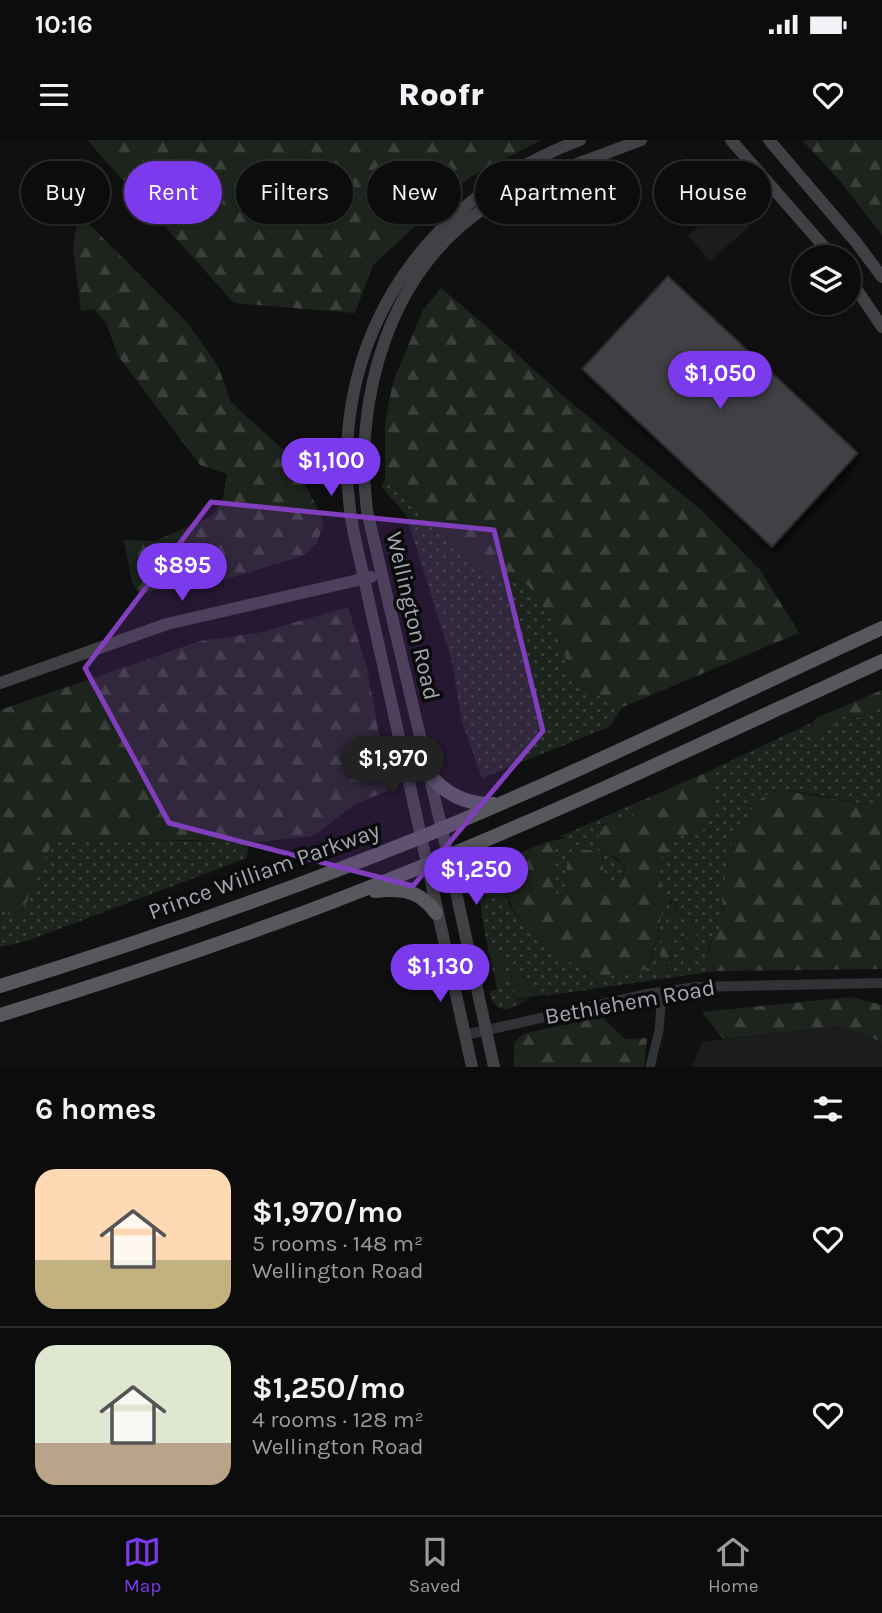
<!DOCTYPE html>
<html lang="en">
<head>
<meta charset="utf-8">
<style>
  body { margin:0; font-family:Karla,sans-serif; background:#1a1a1b; color:#f1f3f6; height:100vh; display:flex; flex-direction:column; font-size:26px; white-space:nowrap }
  * { box-sizing:border-box; margin:0 }
  p { font-size:23px; color:#9a9b9d }
  .icon { flex:none; width:38px; height:38px; fill:none; stroke:currentColor; stroke-width:2; stroke-linecap:round; stroke-linejoin:round }
  .map { position:relative; height:927px; overflow:hidden }
  .details { display:flex; flex-direction:column; background:#0c0c0d; flex:1 }
  .details>* { flex:none }
  .banner { position:absolute; left:21px; top:21px; width:840px; height:63px; display:flex; gap:14px }
  .fabs { position:absolute; left:791px; top:105px; display:grid; gap:14px }
  .fabs a { display:grid; place-items:center; width:70px; height:70px; border-radius:50%; background:#0c0c0d; box-shadow:0 2px 5px #0004,0 0 0 2px #2c2c2e; font-size:35px }
  .price { position:absolute; translate:-50% -60px; padding:0 16px; border-radius:24px; background:#7c3aed; color:#fff; font-size:23px; line-height:46px; filter:drop-shadow(0 2px 4px #0008) }
  .price::after { content:''; position:absolute; left:50%; top:42px; width:21px; height:16px; margin-left:-10px; background:inherit; clip-path:polygon(0 0,100% 0,50% 100%) }
  .price.on { background:#222; color:#fff }
  ul { padding:0; list-style:none }
  li { display:flex; align-items:center; gap:21px; height:175px; padding:0 35px }
  li+li { border-top:2px solid #2c2c2e }
  li span { display:grid; place-items:center; flex:none; width:196px; height:140px; border-radius:21px; color:#555 }
  li>.icon { margin-inline-start:auto }
  span .icon { width:84px; height:84px; fill:#fffc; stroke-width:1 }
  li b { font-size:30px }
  h2 { display:flex; justify-content:space-between; align-items:center; height:84px; padding:0 35px; font-size:30px }
  .pill { padding:0 24px; border-radius:32px; background:#0c0c0d; box-shadow:0 2px 5px #0004,0 0 0 2px #2c2c2e; font-size:24px; line-height:63px }
  .pill.on { background:#7c3aed; color:#fff }
  .status { display:flex; justify-content:space-between; align-items:center; height:49px; padding:0 35px; background:#0c0c0d; direction:ltr }
  .status svg { height:19px; fill:currentColor }
  header { display:flex; justify-content:space-between; align-items:center; height:91px; padding:0 35px; background:#0c0c0d; font-size:32px; font-weight:800 }
  .tabs { display:flex; justify-content:space-around; align-items:center; height:98px; border-top:2px solid #2c2c2e; background:#0c0c0d; font-size:19px; color:#9a9b9d }
  .tabs a { display:grid; justify-items:center; gap:4px }
  .tabs .on { color:#7c3aed }
  .map>svg:first-child { display:block }
  .built { fill:#1c1c1e }
  .grass { fill:url(#grass-dots); fill-rule:evenodd }
  .forest { fill:url(#forest-firs) }
  .building { fill:#3f4044; stroke:#2a2a2d; stroke-width:2; filter:url(#shadow) }
  .lines { fill:none; stroke-linecap:round; stroke-linejoin:round }
  .minor { stroke:#313236; stroke-width:9 }
  .tertiary { stroke:#313236; stroke-width:10 }
  .secondary { stroke:#3f4145; stroke-width:12 }
  .trunk { stroke:#56585d; stroke-width:14 }
  .marked { fill:#813ebd; fill-opacity:0.2; stroke:#813ebd; stroke-width:5; stroke-linejoin:round }
  .labels { text-anchor:middle; dominant-baseline:central; stroke-width:7; stroke-linejoin:round; paint-order:stroke }
  .street-label { font-size:23px; fill:#a2a7b1; stroke:#0b0b0c }
</style>
</head>
<body>
<div class="status"><b>10:16</b><svg viewBox="0 0 49 12"><path d="M0 12V9h3v3zM5 12V6h3v6zM10 12V3h3v9zM15 12V0h3v12zM26 1h20v11H26zM47 4h2v5h-2z"/></svg></div>
<header><svg class="icon" aria-label="menu" viewBox="0 0 24 24"><path d="M4 6h16M4 12h16M4 18h16"/></svg>Roofr<svg class="icon" aria-label="heart" viewBox="0 0 24 24"><path d="M12 20l-8-8c-3-5 5-10 8-4 3-6 11-1 8 4z"/></svg></header>
<div class="map">
<svg width="882" height="927" viewBox="0 0 882 927">
  <defs>
    <pattern id="grass-dots" width="8" height="8" patternUnits="userSpaceOnUse" patternTransform="scale(1.75)"><rect width="8" height="8" fill="#1d231d"/><path d="M2 2h.1M6 6h.1" fill="none" stroke="#3b403b" stroke-width="1.8" stroke-linecap="round"/></pattern>
    <pattern id="forest-firs" width="22" height="20" patternUnits="userSpaceOnUse" patternTransform="scale(1.75)"><rect width="22" height="20" fill="#1d231d"/><path d="M5 1l3.5 6h-7zM16 11l3.5 6h-7z" fill="#3b403b"/></pattern>
    <filter id="shadow"><feDropShadow dx="3" dy="5" stdDeviation="3.5" flood-color="#0009"/></filter>
  </defs>
  <rect width="100%" height="100%" fill="#101011"/>
  <path class="built" d="M726,61L749,87L710,121L688,96Z
    M841,886L882,902V927H692L702,902Z"/>
  <path class="grass" d="M385,339L484,430L528,445L554,483L574,544L623,567L609,587L482,638L462,582L452,522L406,375L381,346Z
    M882,568V667C847,662 812,651 776,650L753,667L747,681L738,687L733,696L722,754L723,783C715,796 697,818 715,831L545,856V852L538,851C529,841 525,831 510,832L515,854L514,858L517,861L530,858C512,868 497,879 489,852L497,849C492,826 473,752 482,733L514,716L509,725L514,742L511,743L507,738C493,777 566,817 592,837L649,826L657,799L664,760L658,723C663,715 668,705 675,699C687,690 701,694 710,680L716,639L709,633H705L811,583L808,589L816,593L823,585L830,586L834,583L835,577L837,575L856,578ZM671,759L676,763L679,773L671,789L670,816L667,832L664,834L660,832C657,807 669,783 671,759ZM693,781C701,791 693,809 690,821L683,822L689,784Z
    M647,658L631,678L623,677L601,685V705C604,708 606,712 609,714C617,722 627,722 623,736L610,742H605L602,732L604,715L589,708L581,711L576,710L567,720L568,740L565,755L556,754L555,710L562,705L572,704L564,697H559Z
    M54,697C119,701 183,700 248,703L247,718L27,801L0,807V767L16,780L21,775Z"/>
  <path class="forest" d="M87,0H541L470,37L420,82L373,125L355,173L234,163Z
    M802,0H882V95L840,41Z
    M78,73L186,181L218,226L231,262L292,318L324,382L317,403L303,416L207,445L163,448L139,455L132,442L124,400L155,401L210,377L222,363L227,334L200,325L118,216L106,183L94,169L81,171L73,108Z
    M441,148L486,186L562,255L701,370L761,431L799,493L623,567L574,544L554,483L528,445L484,430L385,339V283L393,242L423,170Z
    M348,467L367,528L389,650L355,664L313,696L248,703L191,700L114,701L54,698L21,775L16,780L0,767V570L200,501L258,493Z
    M882,550V568C866,574 854,581 837,575L834,579V586L823,585L816,593L809,594L808,589L816,578Z
    M705,633H709L716,639L712,676L707,685L703,690L678,697L658,723L664,760L657,799L647,829L600,838L593,837C561,814 500,783 506,737L511,743L514,742L509,724C516,710 557,697 573,698L574,703L562,705L555,710L556,754L565,755C570,739 561,722 574,710C585,712 592,706 602,712L604,740L608,743L623,736L625,729L619,719C604,714 597,701 598,687L623,677L631,678L647,658Z
    M780,650C815,655 848,662 882,667V829L715,831L710,827L707,817L713,797L723,783L722,754L733,696L738,687L747,681L756,662L771,652Z
    M673,758L679,773L677,781L671,789V807L667,832L664,834L659,830L662,795Z
    M693,781C701,791 694,817 686,827L683,822L689,784Z
    M492,811L504,825L500,830L504,839L500,848L498,847Z
    M510,830C527,832 533,849 547,854L514,860L515,854Z
    M851,857L882,865V902L841,886L723,899L702,872Z
    M601,876L625,899L647,898L644,927H514V903L523,894Z"/>
  <path class="building" d="M668,136L858,313L772,407L582,229Z"/>
  <g class="lines">
    <path class="minor" d="M650,927L659,891L662,851"/>
    <path class="tertiary" d="M465,895L647,854L697,847L882,843"/>
    <path class="secondary" d="M731,0L833,117
      M769,0L856,102L882,137
      M849,138L882,187
      M0,543L167,484L371,437
      M472,927L353,389C321,212 416,62 580,0
      M494,927L448,715L367,371C353,259 388,130 489,65C535,36 590,20 641,0"/>
    <path class="trunk" d="M428,633C445,654 466,665 494,664
      M375,751C401,748 420,750 436,773
      M0,846C142,802 282,753 419,698C576,634 728,559 882,488
      M0,875C119,838 238,799 355,753C534,684 707,601 882,521"/>
  </g>
  <path class="marked" d="M211,362L494,390L543,591L413,746L169,683L85,528Z"/>
  <g class="labels">
    <g class="street-label">
      <text transform="translate(413 476) rotate(77)">Wellington Road</text>
      <text transform="translate(264 731) rotate(-20)">Prince William Parkway</text>
      <text transform="translate(630 862) rotate(-10)">Bethlehem Road</text>
    </g>
  </g>
</svg>
<div class="fabs">
<a><svg class="icon" aria-label="layers" viewBox="0 0 24 24"><path d="M12 4l9 5-9 5-9-5zM3 14l9 5 9-5"/></svg></a>
</div>
<b class="price" style="left:720px;top:271px">$1,050</b>
<b class="price" style="left:331px;top:358px">$1,100</b>
<b class="price" style="left:182px;top:463px">$895</b>
<b class="price on" style="left:393px;top:656px">$1,970</b>
<b class="price" style="left:476px;top:767px">$1,250</b>
<b class="price" style="left:440px;top:864px">$1,130</b>
<div class="banner">
<a class="pill">Buy</a>
<a class="pill on">Rent</a>
<a class="pill">Filters</a>
<a class="pill">New</a>
<a class="pill">Apartment</a>
<a class="pill">House</a>
</div>
</div>
<section class="details">
<h2>6 homes<svg class="icon" aria-label="filters" viewBox="0 0 24 24"><path d="M4 7h16M4 17h16"/><circle cx="9" cy="7" r="2"/><circle cx="15" cy="17" r="2"/></svg></h2>
<ul>
<li><span style="background:linear-gradient(#ffd9b3 65%,#c2b280 0)"><svg class="icon" aria-label="home" viewBox="0 0 24 24"><path d="M3 11l9-7 9 7M6 9v11h12V9"/></svg></span><div><b>$1,970/mo</b><p>5 rooms · 148 m²</p><p>Wellington Road</p></div><svg class="icon" aria-label="heart" viewBox="0 0 24 24"><path d="M12 20l-8-8c-3-5 5-10 8-4 3-6 11-1 8 4z"/></svg></li>
<li><span style="background:linear-gradient(#dfe7d0 70%,#b9a48a 0)"><svg class="icon" aria-label="home" viewBox="0 0 24 24"><path d="M3 11l9-7 9 7M6 9v11h12V9"/></svg></span><div><b>$1,250/mo</b><p>4 rooms · 128 m²</p><p>Wellington Road</p></div><svg class="icon" aria-label="heart" viewBox="0 0 24 24"><path d="M12 20l-8-8c-3-5 5-10 8-4 3-6 11-1 8 4z"/></svg></li>
</ul>
</section>
<nav class="tabs">
<a class="on"><svg class="icon" aria-label="map" viewBox="0 0 24 24"><path d="M3 6l6-2 6 2 6-2v14l-6 2-6-2-6 2zM9 4v14M15 6v14"/></svg>Map</a>
<a><svg class="icon" aria-label="saved" viewBox="0 0 24 24"><path d="M7 4h10v16l-5-4-5 4z"/></svg>Saved</a>
<a><svg class="icon" aria-label="home" viewBox="0 0 24 24"><path d="M3 11l9-7 9 7M6 9v11h12V9"/></svg>Home</a>
</nav>
</body>
</html>
